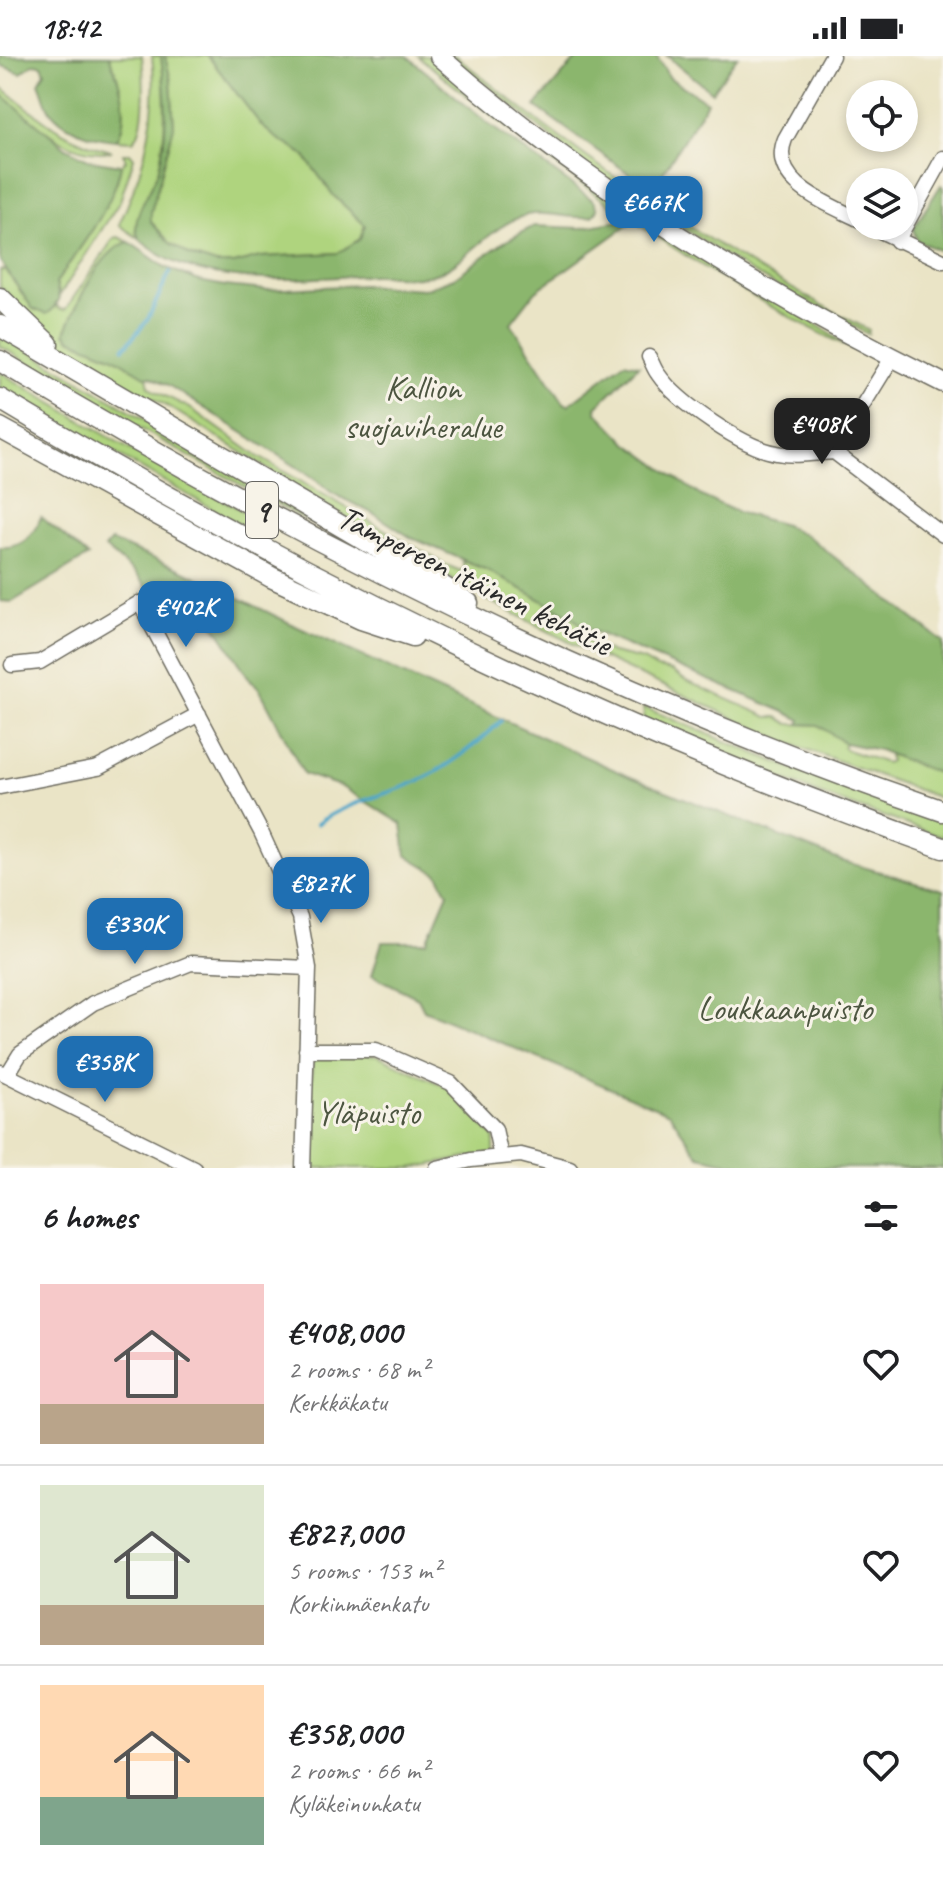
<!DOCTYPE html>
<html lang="en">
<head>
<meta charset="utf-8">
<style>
  body { margin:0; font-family:Caveat,sans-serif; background:#f6f6f6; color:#202124; height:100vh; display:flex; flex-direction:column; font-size:30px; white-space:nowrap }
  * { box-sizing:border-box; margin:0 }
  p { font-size:26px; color:#757577 }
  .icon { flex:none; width:44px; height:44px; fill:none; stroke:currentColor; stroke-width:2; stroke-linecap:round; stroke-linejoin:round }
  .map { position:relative; height:1112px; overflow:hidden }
  .sheet { display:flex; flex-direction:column; background:#fff; flex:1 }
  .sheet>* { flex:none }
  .controls { position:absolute; left:846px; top:24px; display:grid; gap:16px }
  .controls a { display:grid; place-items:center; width:72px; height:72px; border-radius:50%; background:#fff; box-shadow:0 4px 12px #0003; font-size:40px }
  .price { position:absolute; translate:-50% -68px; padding:0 18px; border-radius:16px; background:#1f6fb2; color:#fff; font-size:26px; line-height:52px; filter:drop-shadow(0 2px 4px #0008) }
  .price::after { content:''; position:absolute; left:50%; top:48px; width:24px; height:18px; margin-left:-12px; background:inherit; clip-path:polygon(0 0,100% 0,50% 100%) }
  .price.on { background:#222; color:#fff }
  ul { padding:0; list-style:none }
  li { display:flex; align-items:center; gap:24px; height:200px; padding:0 40px }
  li+li { border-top:2px solid #e0e0e0 }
  li span { display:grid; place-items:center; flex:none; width:224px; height:160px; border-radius:0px; color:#555 }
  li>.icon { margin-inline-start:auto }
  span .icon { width:96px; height:96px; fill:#fffc; stroke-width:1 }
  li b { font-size:34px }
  h2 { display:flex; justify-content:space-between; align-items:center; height:96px; padding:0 40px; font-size:34px }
  .status { display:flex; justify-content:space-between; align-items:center; height:56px; padding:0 40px; background:#fff; direction:ltr }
  .status svg { height:22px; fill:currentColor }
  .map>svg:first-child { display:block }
  .green { fill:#afd47e; stroke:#6d8054; stroke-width:2 }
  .forest { fill:#8bb66d; stroke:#5b704c; stroke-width:2 }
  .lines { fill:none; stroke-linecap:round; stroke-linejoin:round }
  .stream { stroke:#4ca6c9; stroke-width:4 }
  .minor-casing { stroke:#6e6c61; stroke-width:17 }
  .major-casing { stroke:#6e6c61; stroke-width:21 }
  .highway-casing { stroke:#6e6c61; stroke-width:23 }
  .minor { stroke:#fff; stroke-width:14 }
  .major { stroke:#fff; stroke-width:18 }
  .highway { stroke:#fff; stroke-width:20 }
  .labels { text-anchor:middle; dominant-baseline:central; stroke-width:6; stroke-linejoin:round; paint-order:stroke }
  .shield { fill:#f7f3e8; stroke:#686764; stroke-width:2 }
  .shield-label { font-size:32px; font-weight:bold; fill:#2b2b2b }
  .park-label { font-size:34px; fill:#4c5540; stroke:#f7f3e8 }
  .street-label { font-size:34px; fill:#2b2b2b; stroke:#f7f3e8 }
</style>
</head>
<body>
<div class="status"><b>18:42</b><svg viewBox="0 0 49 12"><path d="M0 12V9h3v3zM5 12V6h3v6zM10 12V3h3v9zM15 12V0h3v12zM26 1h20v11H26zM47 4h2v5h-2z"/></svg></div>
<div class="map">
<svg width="943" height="1112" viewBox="0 0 943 1112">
  <rect width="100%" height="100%" fill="#f7f3e8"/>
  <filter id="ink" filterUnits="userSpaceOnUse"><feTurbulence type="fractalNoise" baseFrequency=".0125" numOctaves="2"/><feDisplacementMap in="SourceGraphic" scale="16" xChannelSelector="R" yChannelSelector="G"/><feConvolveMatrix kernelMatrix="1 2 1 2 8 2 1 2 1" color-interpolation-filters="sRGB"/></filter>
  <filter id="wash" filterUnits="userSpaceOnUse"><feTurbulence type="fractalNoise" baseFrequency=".006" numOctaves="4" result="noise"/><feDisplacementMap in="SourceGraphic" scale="32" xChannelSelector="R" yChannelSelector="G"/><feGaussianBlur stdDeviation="1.8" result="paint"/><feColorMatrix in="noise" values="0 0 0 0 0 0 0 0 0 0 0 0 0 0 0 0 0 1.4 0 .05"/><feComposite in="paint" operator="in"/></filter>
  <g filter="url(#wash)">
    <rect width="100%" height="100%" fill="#eae4c6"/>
    <path class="green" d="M109,0H142C144,18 147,74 133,85L117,84C132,57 118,27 109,0Z
      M152,0H161C166,37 167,75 159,112C153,135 130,159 138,182L119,169C144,115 159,59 152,0Z
      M165,0H208L262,70L275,81L303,98L334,140L365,169L360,183L338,197L260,201L234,208H216L191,200L170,187L151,166V156L174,70L171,25Z
      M418,0H427L473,39L853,293C695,218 552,111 418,0Z
      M450,0H456C584,106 721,198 869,274L868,278L751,216L586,109Z
      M0,30C39,60 62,84 112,95C70,103 35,67 5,42L0,37Z
      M123,97H130L134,102L120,145L60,239L56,227L93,173L117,126L121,109L126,104Z
      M118,181L129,186C100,194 76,251 65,277L70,283L112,300L147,321L149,330L155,335L190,352L257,400L446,509L461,515L464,511L462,505L487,514L567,558L588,573L580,580L585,585L612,597L643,604L657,612L672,615L686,625L768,661H778L789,668L819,669L845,687L843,691L847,694L886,707L890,705L889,698L943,719V743L784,685L579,591L486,543L327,450L171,352L90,308L39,271L0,230V214L6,215L33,253L51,255L57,249L59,253L65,254L114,182Z
      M0,278L391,508C258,441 128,367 0,290Z
      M0,316L129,393L275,472L269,485L0,332Z
      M643,651L793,713L943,766V781L819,738L641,664L644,660Z
      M323,998L377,999L449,1032L494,1081V1097L412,1112H311L312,1009L315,1002Z"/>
    <path class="forest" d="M0,0H109C120,25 131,58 117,84C94,83 61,73 48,51C44,44 43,35 39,27L45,16L42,9L33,8L21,17L0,9Z
      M161,0H165L171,25L174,70L151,156V166L170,187L191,200L216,208H234L260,201L338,197L360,183L365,169L334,140L303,98L275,81L262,70L208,0H407L491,70L594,145L598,153L593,160C572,165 549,154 527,159C491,168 468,206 435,218C416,225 393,218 374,219C306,222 204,235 149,191C144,187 138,184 137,177C132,158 152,134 158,115C169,78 166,37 161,0Z
      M579,0H656L670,22L707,46L652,134L535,50Z
      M667,0H738L712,36Z
      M0,37L66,92L90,104L121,109C113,153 79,191 56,227L59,244L51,255L46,258L33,253L0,205Z
      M941,129L943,131V196L917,185L913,173Z
      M617,165L628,169L536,235L511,267L564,347L568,349L624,306L639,309L596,351L597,356L626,386L701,440L737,456L785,469L810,482L943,586V719L879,694L845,687L818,669L799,668L801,664L785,656L588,573L567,558L487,514L410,481L376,459L332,437L314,422L168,329L150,320L147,321L112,300L70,283L65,277C76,250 99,194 129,186L165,211L199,225L225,230L266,234L362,229L424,233L454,222L504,186L534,170L581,172Z
      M41,461L88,500L12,546L0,545V491C21,493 34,479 41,461Z
      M111,485L184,515L300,572L628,720L842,805L943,834V1112H754L699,1100L669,1057L424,954L418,942L372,919L382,886H427L448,837L438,818L406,799L402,768L340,730L304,718L259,632L249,622L216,571L194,558L160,569L145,529L136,518L105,492Z"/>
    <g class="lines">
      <path class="stream" d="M124,292L147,265L170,216
        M317,768C343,748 379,741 409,729C444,715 474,691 501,665"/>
    </g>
  </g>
  <g filter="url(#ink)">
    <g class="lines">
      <g class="minor-casing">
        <path id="minor" d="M832,0L785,83C767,127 831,149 860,164
          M870,170L943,205
          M897,185L943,102
          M649,301C652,306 654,313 658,318C677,346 744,392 777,397C796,401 815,397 834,396
          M892,302L834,396L943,479
          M12,609L40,606L139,547L144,555L261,776L300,861L309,912L303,1112
          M0,731L98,712L199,658
          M306,994H376L451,1027L495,1073L501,1101
          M1,1016L194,1112
          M7,1019L20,998L93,947L191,907L309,912
          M437,1112L471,1104L521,1099L570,1112"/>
      </g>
      <g class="major-casing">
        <path id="major" d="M439,0C589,133 764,238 943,327"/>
      </g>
      <g class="highway-casing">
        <path id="highway" d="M0,242L48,288
          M0,270L428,521L468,547
          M0,305C299,485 612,642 943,755
          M0,343C299,523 614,675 943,792
          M0,372L271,521L361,563L413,580"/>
      </g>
      <use href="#minor" class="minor"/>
      <use href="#major" class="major"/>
      <use href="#highway" class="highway"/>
    </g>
  </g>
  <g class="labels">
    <rect class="shield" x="246" y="426" width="32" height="56" rx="6"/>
    <g class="shield-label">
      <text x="262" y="454">9</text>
    </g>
    <g class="park-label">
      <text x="423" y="331">Kallion<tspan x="423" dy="39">suojaviheralue</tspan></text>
      <text x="785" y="952">Loukkaanpuisto</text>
      <text x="368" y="1056">Yläpuisto</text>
    </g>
    <g class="street-label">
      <text transform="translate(475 524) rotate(26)">Tampereen itäinen kehätie</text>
    </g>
  </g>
</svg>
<div class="controls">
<a><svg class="icon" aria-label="locate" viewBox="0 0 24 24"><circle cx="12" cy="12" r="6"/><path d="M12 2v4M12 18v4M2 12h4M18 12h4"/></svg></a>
<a><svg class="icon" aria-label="layers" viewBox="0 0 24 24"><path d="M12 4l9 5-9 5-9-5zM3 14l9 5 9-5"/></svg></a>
</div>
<b class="price" style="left:654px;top:188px">€667K</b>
<b class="price on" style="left:822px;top:410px">€408K</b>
<b class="price" style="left:186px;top:593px">€402K</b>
<b class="price" style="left:321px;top:869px">€827K</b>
<b class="price" style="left:135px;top:910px">€330K</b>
<b class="price" style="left:105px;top:1048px">€358K</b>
</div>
<section class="sheet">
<h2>6 homes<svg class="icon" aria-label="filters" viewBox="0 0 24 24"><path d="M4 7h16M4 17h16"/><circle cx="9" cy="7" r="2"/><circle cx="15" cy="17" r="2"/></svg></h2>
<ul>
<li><span style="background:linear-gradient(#f6c9c9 75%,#b9a48a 0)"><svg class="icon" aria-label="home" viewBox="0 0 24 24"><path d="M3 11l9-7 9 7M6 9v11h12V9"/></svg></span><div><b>€408,000</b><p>2 rooms · 68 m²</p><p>Kerkkäkatu</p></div><svg class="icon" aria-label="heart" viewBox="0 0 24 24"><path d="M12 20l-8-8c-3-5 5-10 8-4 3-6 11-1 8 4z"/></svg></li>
<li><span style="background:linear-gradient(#dfe7d0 75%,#b9a48a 0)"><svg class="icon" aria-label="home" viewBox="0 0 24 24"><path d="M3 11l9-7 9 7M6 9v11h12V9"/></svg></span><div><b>€827,000</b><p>5 rooms · 153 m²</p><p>Korkinmäenkatu</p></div><svg class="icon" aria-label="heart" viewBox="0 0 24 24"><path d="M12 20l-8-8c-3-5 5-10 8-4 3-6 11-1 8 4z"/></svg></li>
<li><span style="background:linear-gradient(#ffd9b3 70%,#7fa58c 0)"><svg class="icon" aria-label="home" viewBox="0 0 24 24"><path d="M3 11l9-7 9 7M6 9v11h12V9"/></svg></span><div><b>€358,000</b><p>2 rooms · 66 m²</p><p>Kyläkeinunkatu</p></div><svg class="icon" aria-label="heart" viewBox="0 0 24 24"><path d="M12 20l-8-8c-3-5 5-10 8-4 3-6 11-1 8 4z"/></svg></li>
</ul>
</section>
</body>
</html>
